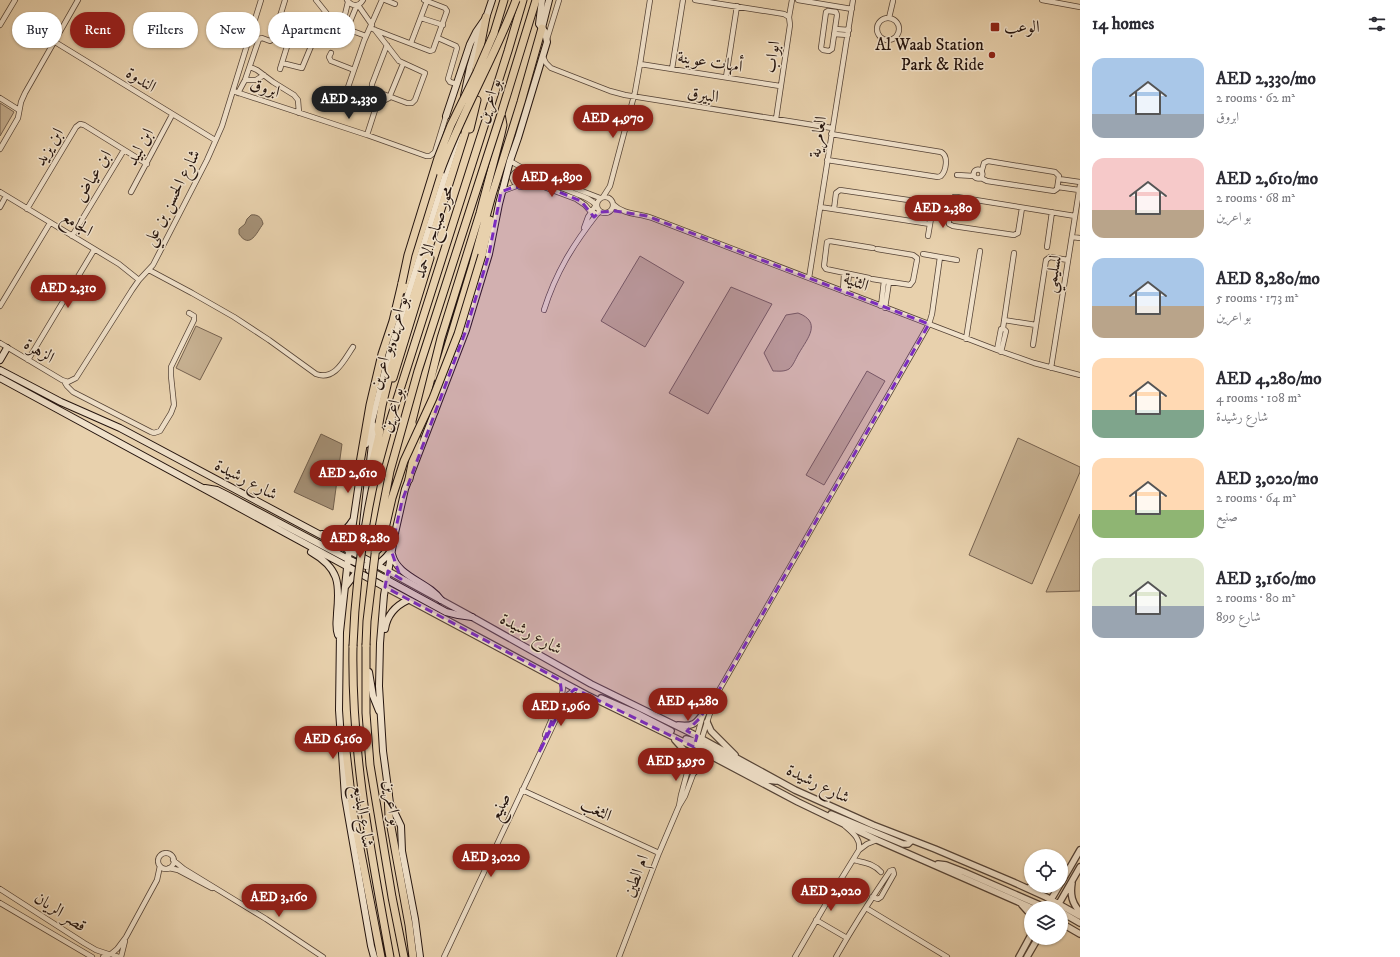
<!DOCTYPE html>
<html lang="en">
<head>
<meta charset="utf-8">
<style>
  body { margin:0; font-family:"IM FELL DW Pica",Amiri,serif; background:#f7f7f7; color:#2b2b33; height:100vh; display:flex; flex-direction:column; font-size:15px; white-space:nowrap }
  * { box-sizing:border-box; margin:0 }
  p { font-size:13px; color:#7c7c81 }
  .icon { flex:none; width:22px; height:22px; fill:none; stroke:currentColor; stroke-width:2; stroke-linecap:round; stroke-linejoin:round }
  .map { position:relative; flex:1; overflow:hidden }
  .drawer { display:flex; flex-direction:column; background:#fff; width:320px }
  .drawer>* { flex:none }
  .banner { position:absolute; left:12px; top:12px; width:380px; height:36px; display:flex; gap:8px }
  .controls { position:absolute; left:1024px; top:849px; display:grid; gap:8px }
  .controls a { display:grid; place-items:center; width:44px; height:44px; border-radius:50%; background:#fff; box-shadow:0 1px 3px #0004; font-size:20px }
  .price { position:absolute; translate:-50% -34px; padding:0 9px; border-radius:14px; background:#8f2418; color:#fff; font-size:13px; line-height:26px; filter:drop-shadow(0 1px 2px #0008) }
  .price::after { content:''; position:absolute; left:50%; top:24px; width:12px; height:9px; margin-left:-6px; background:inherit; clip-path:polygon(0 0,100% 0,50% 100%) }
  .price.on { background:#222; color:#fff }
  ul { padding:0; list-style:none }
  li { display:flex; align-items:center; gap:12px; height:100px; padding:0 12px }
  li span { display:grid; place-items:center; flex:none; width:112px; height:80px; border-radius:12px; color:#555 }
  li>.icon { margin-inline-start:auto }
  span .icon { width:48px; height:48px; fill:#fffc; stroke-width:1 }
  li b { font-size:17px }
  h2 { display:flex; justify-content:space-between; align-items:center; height:48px; padding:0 12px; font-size:17px }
  .pill { padding:0 14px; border-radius:18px; background:#fff; box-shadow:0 1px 3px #0004; font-size:14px; line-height:36px }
  .pill.on { background:#8f2418; color:#fff }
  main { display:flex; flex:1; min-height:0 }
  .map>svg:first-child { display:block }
  .green { fill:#c7b192; stroke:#766250 }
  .water { fill:#a59177; stroke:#715f4d }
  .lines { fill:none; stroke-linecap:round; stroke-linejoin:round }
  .minor-casing { stroke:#554336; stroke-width:6 }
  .tertiary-casing { stroke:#554336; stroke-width:8 }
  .secondary-casing { stroke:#24140e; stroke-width:8 }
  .trunk-casing { stroke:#24140e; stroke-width:9 }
  .minor { stroke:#f0e1ca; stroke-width:4.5 }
  .tertiary { stroke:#f0e1ca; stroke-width:5.5 }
  .secondary { stroke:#f0e1ca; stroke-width:6 }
  .trunk { stroke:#e8d1ad; stroke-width:7 }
  .trunk-bridge-casing { stroke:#24140e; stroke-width:9; stroke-linecap:butt }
  .trunk-bridge { stroke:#e8d1ad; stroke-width:7 }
  .marked { fill:#7b2cbf; fill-opacity:0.2; stroke:#7b2cbf; stroke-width:3; stroke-dasharray:8 5; stroke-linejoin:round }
  .poi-dot { fill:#8f2418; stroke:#f0e1ca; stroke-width:1.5 }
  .labels { text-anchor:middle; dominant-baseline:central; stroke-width:3; stroke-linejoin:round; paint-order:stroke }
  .poi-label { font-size:17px; fill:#24140e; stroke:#f0e1ca; text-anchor:start }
  .street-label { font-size:17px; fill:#24140e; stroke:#f0e1ca }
</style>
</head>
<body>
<main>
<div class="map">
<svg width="1080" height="957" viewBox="0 0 1080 957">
  <rect width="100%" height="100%" fill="#e8d1ad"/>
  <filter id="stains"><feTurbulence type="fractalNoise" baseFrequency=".005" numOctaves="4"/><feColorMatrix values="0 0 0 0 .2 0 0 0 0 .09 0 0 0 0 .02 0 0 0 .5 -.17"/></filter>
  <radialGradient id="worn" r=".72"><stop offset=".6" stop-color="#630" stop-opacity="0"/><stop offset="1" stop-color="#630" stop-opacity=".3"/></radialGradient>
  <path class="green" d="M0,103L14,112L0,136Z
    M640,256L684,282L645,347L601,321Z
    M731,287L772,304L708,414L669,393Z
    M798,313C822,322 808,338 799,353C796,358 793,366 789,369C784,372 778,371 773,371L764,353L786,315Z
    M196,326L222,338L200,380L176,368Z
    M867,371L885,381L824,485L806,475Z
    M1018,438L1080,467V472L1032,584L969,555Z
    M1080,514V591L1046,592Z"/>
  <path class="water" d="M251,215C257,214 262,217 263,224C257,232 250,250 239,234V229L245,224L247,219Z
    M321,434L342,444L333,510L294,492Z"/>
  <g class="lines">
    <g class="minor-casing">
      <path id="minor" d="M316,0L336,25L366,36
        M347,0C352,7 359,7 363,0
        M385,0L395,4
        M695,0L784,14L789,17
        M798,0L852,9
        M1042,0L1080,7
        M358,5L372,25
        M828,11L836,12L837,15L832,49L829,51L823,50L821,48L826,12Z
        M877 29a11 11 0 1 1 22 0a11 11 0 1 1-22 0Z
        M421,18L443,25
        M889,18L893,1
        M0,25L15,0
        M342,27L348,2
        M370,28L430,51L433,50L447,11L445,8L424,0
        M347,29L357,5
        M835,29L849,30
        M375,30L399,61L425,73L415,100L412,103H407L375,91L372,88V84L387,45
        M834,34L848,35
        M275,35L313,42
        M438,38L456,46L457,48L448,79L450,82L457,84
        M547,39L559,0
        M55,42L215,140
        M411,43L427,1
        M331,53L329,57L331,61L354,70
        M543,57L546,63L551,68L610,91L625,95L832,128
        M282,63L302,68L312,44L332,20
        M640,64L650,0
        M250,67L257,70L273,82L294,95L298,100L299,113
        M280,69L290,37
        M672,69L683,0
        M726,77L737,6
        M245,80H256L264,75
        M233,91L367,135L426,156H430L435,152L446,116
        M238,93L245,80L259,39L262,38L270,41L273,39L285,0
        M346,93L364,41L382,0
        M0,98L19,110
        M776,119L790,25L789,17L792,0
        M367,135L377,104L389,98L403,64
        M0,149L18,118L21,102L25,93L78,0
        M827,160L938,177L941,176C946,171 949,156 941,152L831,134
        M510,161L526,170
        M973.5 174a4.5 4.5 0 1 1 9 0a4.5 4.5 0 1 1-9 0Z
        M535,173L600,198
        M536,174C527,172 515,166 512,178L514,182L520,187L532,185L544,187L576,199L585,205L591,212L597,214L600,212
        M957,175L974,176
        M981,178L987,181L1054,191L1057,189L1059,176L1055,172L988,161L984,163L982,170
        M1059,179L1080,182
        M1058,187L1079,190
        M0,192L119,264L139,280
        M131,192L172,115
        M501,192C533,178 543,180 574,193C582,196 590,198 596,205
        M597 205a8 8 0 1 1 16 0a8 8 0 1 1-16 0Z
        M603,197L610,186L635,92L640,64L780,86
        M613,204C624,215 638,213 652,218L997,350L1034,363L1080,375
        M0,207L6,196
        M820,207L930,224
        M1022,208L1018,233L1014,235L953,226L949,224C948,217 950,203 954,197H957L1075,216
        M27,209L76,127L80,124L84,125L147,164
        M834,209L836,193L840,190L929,203L933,207L928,236
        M584,228L588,217L596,205
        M72,236L124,150
        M1072,237L1080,238
        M1047,247L1052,212
        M923,254L957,260
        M149,270L192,293L234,317L269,340L316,374C335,381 344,360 353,347
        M809,278L853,0
        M869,278L826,269L824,266L827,242L830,241L873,248
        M872,279L910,285L913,281L917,260V258L913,255L877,249
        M843,291L844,274
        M847,293L849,274
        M0,306L50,223
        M881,306L884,281
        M885,308L889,282
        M544,310C556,272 573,245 597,214
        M1004,320L1036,325
        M1003,328L1014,253
        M966,339L980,251
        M0,343L62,380L68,382L76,378L132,290L139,280L153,265L207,160L222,126L261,0
        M1033,345L1046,260L1050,257L1068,260
        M997,350L1001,329L1003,328L1006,331L1001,352
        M28,360L94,250
        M1051,368L1080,185
        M64,381L67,386L73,392L151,432L154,433L160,431L171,413L174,405L171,376V367L194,320V316L189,313
        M545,735L562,695L563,687L561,681
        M701,741L709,716L716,697
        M522,790L659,853
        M679,806L681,795L702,718L705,711L718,692L929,324L932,314L940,257
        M845,826C853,833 861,839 859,850
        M158 861a8 8 0 1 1 16 0a8 8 0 1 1-16 0Z
        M173,860L184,869L266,919L323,957
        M854,860C864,863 873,863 881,872
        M169,868L178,870L212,888
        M0,889L84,943L96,950L108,954
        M0,903L92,957
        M866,908L947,957
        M816,920L847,938
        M111,954L117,949L126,937L157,880L160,866
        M103,957L111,954L119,957
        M121,957L125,941
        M444,957L565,700L569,694L576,689
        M619,957L659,853L679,806L685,796L694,772L699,748
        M795,957L827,902L859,850L867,844L877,840
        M836,957C853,927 871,899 890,871L893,870L894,874L881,897L878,899L872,897"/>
    </g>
    <g class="tertiary-casing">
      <path id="tertiary" d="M388,571L472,617L591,684L691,733L795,790L873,825L935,849L1013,882L1046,897L1080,916
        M385,587L587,695L694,747L798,802L877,840L1032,908
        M601,698L636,713L671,731
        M707,722L711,731L735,755
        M678,725C693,727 696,724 705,711
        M686,739L697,742L702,739
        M675,740L684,750L690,760
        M694,747L699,744L703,746L768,780L776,781
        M694,772L703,760L713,757
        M831,814L903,844H908L911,841
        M938,864L946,865L964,872L1042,906L1046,908L1058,904
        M1061,883L1080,850
        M1072,883C1070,895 1072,903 1080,912
        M1030,887L1042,889L1051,886
        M1049,903L1059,886
        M1022,905L1031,915
        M1057,907L1080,867
        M1061,912L1080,923
        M1061,923L1080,934
        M1019,957L1031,935
        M1027,957L1038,938"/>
    </g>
    <g class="secondary-casing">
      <path id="secondary" d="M485,21L492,0
        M542,28L549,0
        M464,96L470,67L480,34
        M446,116L470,44L476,32L485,19
        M0,360L7,348
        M0,370L61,402L120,428L388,571
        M0,378L385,587
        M373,425V435L363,524C367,540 383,543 395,533
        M366,444L389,355L458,135
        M361,469L349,550L340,632L339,710L345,797L371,946L374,957
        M205,488L217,490L227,495L348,559C368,569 376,571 391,551
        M322,534C339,535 344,534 353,520
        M311,552C339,568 340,583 337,613C337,620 335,627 338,635
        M392,554C397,577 429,582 441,600
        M369,570L446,612L458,615L472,617
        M345,587L359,569
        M385,629C387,615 395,606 408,600
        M369,672L373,696L379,711
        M420,957L415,919L402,851L401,826L390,803L383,751L379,686L380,643L384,595L395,533L405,489L466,330L489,254L499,204L510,161L518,138L547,42L545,32L539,24L542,0"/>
    </g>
    <g class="trunk-casing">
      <path id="trunk" d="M494,33L504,0
        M475,74L486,17
        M470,129L477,100
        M482,255L490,220
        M403,290L440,172
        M393,378L430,258
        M438,379L473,264L492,195L521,102L542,28
        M434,412L436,393
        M420,422L441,338L480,213L501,134L503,125L501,114L536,0
        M379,434L378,429L382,406L392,365L465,133L469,106
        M375,471L373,460L380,431
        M361,473L360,463L370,405L382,354L393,321L402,283
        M376,473L391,418L508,51L523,0
        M409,479L417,438
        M366,645V713L370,765L392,897L404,957
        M353,646C351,753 371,852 390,957
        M342,743L346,751L353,812L381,957
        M388,792L389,816L409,925L413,957"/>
    </g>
    <use href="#minor" class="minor"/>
    <use href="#tertiary" class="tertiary"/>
    <use href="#secondary" class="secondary"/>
    <use href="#trunk" class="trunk"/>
    <g class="trunk-bridge-casing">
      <path id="trunk-bridge" d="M440,172C461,113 494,59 516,0
        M402,283L408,255L438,158L451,125L477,72L494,33
        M375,552L381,546L392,498L404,461L433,398L458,334L482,255
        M366,645L367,621L377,538L390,471L418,371L501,114
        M353,646C355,587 363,530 376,473"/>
    </g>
    <use href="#trunk-bridge" class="trunk-bridge"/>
  </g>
  <path class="marked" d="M535,185L554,190L581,201L594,217L600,212L615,211L647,216L929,324L718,692L699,719L687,731L697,736L694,747L575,689L567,696L539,753L562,695L560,680L385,587L388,571L401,579L391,550L402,501L466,330L489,254L501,192L511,188Z"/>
  <g class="poi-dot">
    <rect x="990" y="22" width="10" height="10" rx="2"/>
    <circle cx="992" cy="55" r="4"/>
  </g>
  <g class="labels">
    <g class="poi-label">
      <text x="1004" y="27">الوعب</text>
      <text x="984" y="45" text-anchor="end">Al Waab Station<tspan x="984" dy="20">Park &amp; Ride</tspan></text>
    </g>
    <g class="street-label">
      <text transform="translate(772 57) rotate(-81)">ابواب</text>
      <text transform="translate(710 62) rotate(9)">أمهات عوينة</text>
      <text transform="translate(141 80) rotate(32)">الندوة</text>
      <text transform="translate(265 88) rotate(18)">ابروق</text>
      <text transform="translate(703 95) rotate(9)">البيرق</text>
      <text transform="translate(489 101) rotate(-72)">بو اعرين</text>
      <text transform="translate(818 137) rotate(-81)">العامرية</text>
      <text transform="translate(49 147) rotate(-59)">ابن يزيد</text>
      <text transform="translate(140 147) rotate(-62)">ابن لبيد</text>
      <text transform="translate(93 176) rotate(-59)">ابن عياض</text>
      <text transform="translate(172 198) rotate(-63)">شارع الحسن بن علي</text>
      <text transform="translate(77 224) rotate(31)">الجامع</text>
      <text transform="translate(434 232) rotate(-72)">محور صباح الاحمد</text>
      <text transform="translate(1053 274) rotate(-81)">لسليمي</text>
      <text transform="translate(856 282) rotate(21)">الثنية</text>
      <text transform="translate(389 343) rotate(-73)">بو اعرين,بو اعرين</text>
      <text transform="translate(39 351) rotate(31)">الزهرة</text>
      <text transform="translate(392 410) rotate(-74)">بو اعرين</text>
      <text transform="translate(246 480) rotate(28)">شارع رشيدة</text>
      <text transform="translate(531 634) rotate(29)">شارع رشيدة</text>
      <text transform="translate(818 784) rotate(26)">شارع رشيدة</text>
      <text transform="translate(392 803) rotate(81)">بو اعرين</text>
      <text transform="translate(500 807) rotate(-65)">صنيع</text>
      <text transform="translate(596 810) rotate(25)">الثغب</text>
      <text transform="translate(363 816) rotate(81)">شارع البديع</text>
      <text transform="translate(636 876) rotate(-69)">ام الطين</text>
      <text transform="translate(60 912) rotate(33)">قصر الريان</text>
    </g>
  </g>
  <rect width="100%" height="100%" filter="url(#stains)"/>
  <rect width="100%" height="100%" fill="url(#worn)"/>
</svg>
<div class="controls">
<a><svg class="icon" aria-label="locate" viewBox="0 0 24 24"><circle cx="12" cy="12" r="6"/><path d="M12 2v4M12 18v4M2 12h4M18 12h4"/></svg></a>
<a><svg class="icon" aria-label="layers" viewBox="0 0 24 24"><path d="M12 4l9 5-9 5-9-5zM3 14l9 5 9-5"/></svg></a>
</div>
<b class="price on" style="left:349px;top:120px">AED 2,330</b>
<b class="price" style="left:613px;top:139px">AED 4,970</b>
<b class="price" style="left:552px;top:198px">AED 4,890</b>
<b class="price" style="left:943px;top:229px">AED 2,380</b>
<b class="price" style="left:68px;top:309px">AED 2,310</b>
<b class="price" style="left:348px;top:494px">AED 2,610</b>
<b class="price" style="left:360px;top:559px">AED 8,280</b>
<b class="price" style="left:688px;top:722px">AED 4,280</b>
<b class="price" style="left:561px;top:727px">AED 1,960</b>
<b class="price" style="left:333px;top:760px">AED 6,160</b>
<b class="price" style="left:676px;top:782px">AED 3,950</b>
<b class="price" style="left:491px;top:878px">AED 3,020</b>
<b class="price" style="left:831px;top:912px">AED 2,020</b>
<b class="price" style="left:279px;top:918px">AED 3,160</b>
<div class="banner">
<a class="pill">Buy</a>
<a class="pill on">Rent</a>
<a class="pill">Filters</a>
<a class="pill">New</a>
<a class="pill">Apartment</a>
</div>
</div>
<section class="drawer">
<h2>14 homes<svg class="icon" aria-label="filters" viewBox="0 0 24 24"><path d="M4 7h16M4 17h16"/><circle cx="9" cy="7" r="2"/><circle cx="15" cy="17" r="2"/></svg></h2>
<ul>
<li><span style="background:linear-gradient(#a9c7e8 70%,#9aa5b1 0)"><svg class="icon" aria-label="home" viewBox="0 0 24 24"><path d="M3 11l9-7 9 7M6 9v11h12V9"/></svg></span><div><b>AED 2,330/mo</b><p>2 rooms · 62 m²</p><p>ابروق</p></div></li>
<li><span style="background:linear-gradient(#f6c9c9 65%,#b9a48a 0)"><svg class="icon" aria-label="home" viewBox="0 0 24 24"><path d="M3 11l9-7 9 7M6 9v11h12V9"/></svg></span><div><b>AED 2,610/mo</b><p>2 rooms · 68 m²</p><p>بو اعرين</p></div></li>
<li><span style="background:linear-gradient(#a9c7e8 60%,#b9a48a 0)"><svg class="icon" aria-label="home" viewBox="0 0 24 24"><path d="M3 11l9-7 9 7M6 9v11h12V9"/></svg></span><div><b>AED 8,280/mo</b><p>5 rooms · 173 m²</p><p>بو اعرين</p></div></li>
<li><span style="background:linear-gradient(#ffd9b3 65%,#7fa58c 0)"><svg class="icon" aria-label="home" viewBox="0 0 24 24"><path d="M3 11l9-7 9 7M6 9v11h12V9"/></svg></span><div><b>AED 4,280/mo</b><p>4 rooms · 108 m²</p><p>شارع رشيدة</p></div></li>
<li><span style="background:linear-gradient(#ffd9b3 65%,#8fb573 0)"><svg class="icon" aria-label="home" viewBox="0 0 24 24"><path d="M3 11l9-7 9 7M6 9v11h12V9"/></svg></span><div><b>AED 3,020/mo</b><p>2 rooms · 64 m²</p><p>صنيع</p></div></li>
<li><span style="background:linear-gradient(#dfe7d0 60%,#9aa5b1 0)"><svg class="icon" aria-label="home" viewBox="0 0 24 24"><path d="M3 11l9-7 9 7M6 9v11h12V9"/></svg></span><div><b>AED 3,160/mo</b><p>2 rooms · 80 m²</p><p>شارع 899</p></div></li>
</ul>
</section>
</main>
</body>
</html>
